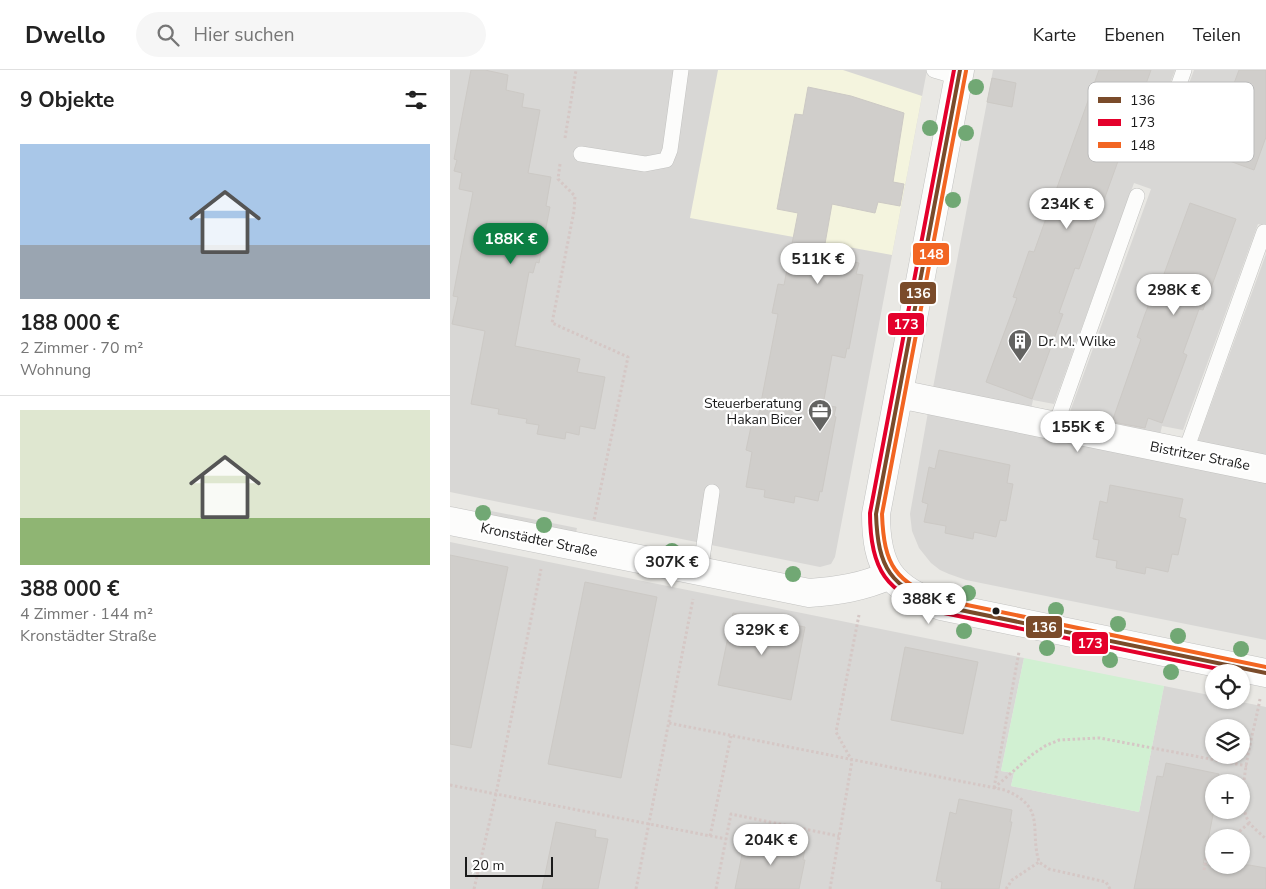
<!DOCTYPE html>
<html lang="de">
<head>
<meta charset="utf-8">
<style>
  body { margin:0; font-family:"Nunito Sans",sans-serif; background:#f6f6f6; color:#222; height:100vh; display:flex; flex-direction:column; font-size:19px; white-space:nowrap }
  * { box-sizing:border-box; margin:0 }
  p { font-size:16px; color:#767676 }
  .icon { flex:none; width:28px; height:28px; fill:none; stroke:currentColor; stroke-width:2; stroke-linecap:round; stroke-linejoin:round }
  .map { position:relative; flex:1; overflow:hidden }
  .details { display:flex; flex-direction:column; background:#fff; width:450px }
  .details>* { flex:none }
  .controls { position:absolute; left:755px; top:594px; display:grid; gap:10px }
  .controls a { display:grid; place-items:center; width:45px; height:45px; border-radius:50%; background:#fff; box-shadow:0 1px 4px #0004; font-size:25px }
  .scale { position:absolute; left:15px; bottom:12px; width:88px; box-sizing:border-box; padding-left:5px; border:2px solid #1b1b1b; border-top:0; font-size:14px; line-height:18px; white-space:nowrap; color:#1b1b1b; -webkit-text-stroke:4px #fff; paint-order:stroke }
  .price { position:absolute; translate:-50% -42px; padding:0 11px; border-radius:18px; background:#fff; color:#222; font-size:16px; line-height:32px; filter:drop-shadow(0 1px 2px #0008) }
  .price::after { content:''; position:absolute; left:50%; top:30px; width:15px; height:11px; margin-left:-8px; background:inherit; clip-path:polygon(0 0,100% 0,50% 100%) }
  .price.active { background:#0b8043; color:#fff }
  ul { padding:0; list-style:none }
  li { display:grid; align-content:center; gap:10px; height:265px; padding:0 20px }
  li+li { border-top:1px solid #e0e0e0 }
  li span { display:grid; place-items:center; height:155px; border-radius:0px; color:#555 }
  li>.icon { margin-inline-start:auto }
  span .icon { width:90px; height:90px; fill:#fffc; stroke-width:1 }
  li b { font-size:21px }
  h2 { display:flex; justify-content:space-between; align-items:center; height:60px; padding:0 20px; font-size:21px }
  header { display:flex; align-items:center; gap:30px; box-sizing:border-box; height:70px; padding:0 25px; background:#fff; border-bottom:1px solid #e0e0e0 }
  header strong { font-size:24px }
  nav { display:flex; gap:28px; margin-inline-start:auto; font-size:18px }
  .search { width:350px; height:45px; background:#f6f6f6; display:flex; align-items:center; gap:12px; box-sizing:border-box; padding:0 18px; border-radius:28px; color:#767676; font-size:19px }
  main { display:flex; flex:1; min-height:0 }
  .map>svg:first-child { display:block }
  .residential { fill:#d8d7d5; fill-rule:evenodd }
  .education { fill:#f4f4de }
  .park { fill:#d1f0d2 }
  .building { fill:#d0cecb; stroke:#ccc9c5 }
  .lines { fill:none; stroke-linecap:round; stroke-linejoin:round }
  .service-casing { stroke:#c2c2c0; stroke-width:16 }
  .minor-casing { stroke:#c2c2c0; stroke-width:29 }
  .path { stroke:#d5c7c5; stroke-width:3; stroke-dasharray:2.5 2.5; stroke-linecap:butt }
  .service { stroke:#fcfcfb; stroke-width:15 }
  .minor { stroke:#fcfcfb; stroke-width:28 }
  .bus-1-casing { stroke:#fff; stroke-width:8 }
  .bus-2-casing { stroke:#fff; stroke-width:8 }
  .bus-3-casing { stroke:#fff; stroke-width:8 }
  .bus-1 { stroke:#7a4b2a; stroke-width:4 }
  .bus-2 { stroke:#e4002b; stroke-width:4 }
  .bus-3 { stroke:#f26522; stroke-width:4 }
  .tree { fill:#71a874 }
  .bus-dot { fill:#1b1b1b; stroke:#fff; stroke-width:2 }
  .labels { text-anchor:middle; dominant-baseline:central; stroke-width:4.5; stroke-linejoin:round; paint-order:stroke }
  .poi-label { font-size:14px; fill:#1b1b1b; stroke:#fff; text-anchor:start }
  .street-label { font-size:14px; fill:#1b1b1b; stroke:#fff }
  .key { fill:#fff; stroke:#bbb; stroke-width:1 }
  .key-label { font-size:14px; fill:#1b1b1b }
  .line-badge { stroke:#fff; stroke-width:2 }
  .badge-label { font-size:14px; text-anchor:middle; font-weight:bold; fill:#fff }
</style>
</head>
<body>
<header>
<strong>Dwello</strong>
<div class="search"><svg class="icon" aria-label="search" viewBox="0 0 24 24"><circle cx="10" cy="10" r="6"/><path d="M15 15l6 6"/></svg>Hier suchen</div>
<nav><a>Karte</a><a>Ebenen</a><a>Teilen</a></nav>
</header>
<main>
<section class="details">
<h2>9 Objekte<svg class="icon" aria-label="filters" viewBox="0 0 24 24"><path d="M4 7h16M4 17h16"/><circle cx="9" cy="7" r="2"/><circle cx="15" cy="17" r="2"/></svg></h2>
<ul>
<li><span style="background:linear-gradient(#a9c7e8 65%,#9aa5b1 0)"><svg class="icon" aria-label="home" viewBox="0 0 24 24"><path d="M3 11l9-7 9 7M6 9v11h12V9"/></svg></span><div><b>188 000 €</b><p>2 Zimmer · 70 m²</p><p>Wohnung</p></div></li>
<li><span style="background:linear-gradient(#dfe7d0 70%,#8fb573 0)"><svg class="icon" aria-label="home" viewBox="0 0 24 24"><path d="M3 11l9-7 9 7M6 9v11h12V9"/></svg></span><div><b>388 000 €</b><p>4 Zimmer · 144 m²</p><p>Kronstädter Straße</p></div></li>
</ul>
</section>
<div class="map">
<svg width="816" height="819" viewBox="0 0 816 819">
  <rect width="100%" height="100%" fill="#e9e8e4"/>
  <path class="residential" d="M0,0H477L385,487L381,494L370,497L0,422Z
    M543,0H725L701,67L717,73L744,0H816V156L808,154L733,360L712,356L709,369L617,350L701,119L684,113L604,334L583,330L580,343L482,323Z
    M816,184V390L746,376Z
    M478,342L816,410V570L516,510L499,504L490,500L481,493L469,478L462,461L460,444Z
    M41,441L127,458L125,467L39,449Z
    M0,472L574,588L551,701L564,703L561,716L689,742L714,616L764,626V630H782L816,637V819H0ZM764,658H791V685H764ZM764,712H791V740H764ZM764,768H791V795H764Z"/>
  <path class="education" d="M268,0H393L472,26L442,185L240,148Z"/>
  <path class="park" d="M574,588L714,616L689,742L561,716L564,703L551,701Z"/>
  <path class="building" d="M21,0H35L58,5L56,20L74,24L72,37L90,40L78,103L101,107L96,136L100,137L89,193L86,192L83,203L79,202L65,276L130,289L127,302L155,307L145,359L130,356L129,365L116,362L115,369L87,364L89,355L76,353L77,349L48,344L49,339L21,334L35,261L2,254L8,227L3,226L23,122L9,119L12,103L4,101L7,90L4,89Z
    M649,0H701L629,199L625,198L609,243L613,244L582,329L536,312L567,228L563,227L579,181L584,182Z
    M789,0H816V67L804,100L758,83Z
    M542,8L566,13L562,37L537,32Z
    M358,17L401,26L454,43L443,112L454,114L450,136L428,132L425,143L382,134L373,185L409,193L406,204L413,205L399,279L397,278L395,288L382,285L373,335L386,337L384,346L386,347L372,422L370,421L368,431L345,426L344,433L314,427L315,420L296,417L302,382L296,380L302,352L307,353L328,244L322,243L328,214L334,215L348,143L327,139L345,44L353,45Z
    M740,133L786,149L753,240L749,239L733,283L737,285L712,353L698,348L695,358L662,352L691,269L687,267L695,244L704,221L707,223Z
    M489,380L560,395L557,413L563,414L556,451L550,450L546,467L524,462L523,469L495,463L496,456L474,452L478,434L472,432L479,397L485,399Z
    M660,415L733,429L729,447L736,449L728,485L722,484L718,502L696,497L695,504L666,498L667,491L646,487L649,470L643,469L650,431L657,433Z
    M0,485L58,497L21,678L0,674Z
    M135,512L207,527L171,708L98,694Z
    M283,543L355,557L341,630L268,615Z
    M455,577L528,592L513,664L441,650Z
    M716,693L769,704L768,712H764V730L762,740H764L753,795H799L816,798V819H684L707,706L713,707Z
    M509,729L562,740L560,752H562L549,819H491L492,812L486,811L500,742L506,744Z
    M106,752L146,760L145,767L158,769L148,819H92Z
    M302,767L355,778L353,790H355L349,819H285L293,780L299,781Z"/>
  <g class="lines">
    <g class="service-casing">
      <path id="service" d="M484,0L508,7
        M707,77L734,0
        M131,84L195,94L216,90L220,80L231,0
        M605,357L687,126
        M735,383L814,162
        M250,502L262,422"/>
    </g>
    <g class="minor-casing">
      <path id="minor" d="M510,0L426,444C426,497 440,519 491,536L816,603
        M449,324L816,399
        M0,451L359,523C388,521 413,517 440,505"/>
    </g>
    <path class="path" d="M115,68L126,0
      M110,94L108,109L125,126L124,141L102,253L178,287L144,450
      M810,629C805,658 783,728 799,752C803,758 811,764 816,769
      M219,653L555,720C597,738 579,758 589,792L599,799L656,812L660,819
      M0,715L276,769
      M544,718L583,684L595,676L609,670L650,668L797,696
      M544,718L569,582
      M260,766L281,666
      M782,768L799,753
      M754,800L756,790L764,783
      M24,819L46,724L91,499
      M186,819L243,529
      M266,819L281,744L389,766
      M380,819L402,691L386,662L409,545
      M556,819L562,810L589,792"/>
    <use href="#service" class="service"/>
    <use href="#minor" class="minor"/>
    <g class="bus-1-casing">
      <path id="bus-1" d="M510,0L426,444C428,499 440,516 491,536L816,603"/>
    </g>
    <g class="bus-2-casing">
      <path id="bus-2" d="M504,0L420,443C420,500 436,522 489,542L783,602"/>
    </g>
    <g class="bus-3-casing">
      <path id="bus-3" d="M516,1L432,444C434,496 445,512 493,530L816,597"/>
    </g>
    <use href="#bus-1" class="bus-1"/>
    <use href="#bus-2" class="bus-2"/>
    <use href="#bus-3" class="bus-3"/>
  </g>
  <g class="tree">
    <circle cx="526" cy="17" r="8"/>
    <circle cx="480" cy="58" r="8"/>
    <circle cx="516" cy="63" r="8"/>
    <circle cx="503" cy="130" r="8"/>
    <circle cx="33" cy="443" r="8"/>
    <circle cx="94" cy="455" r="8"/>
    <circle cx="222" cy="481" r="8"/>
    <circle cx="343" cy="504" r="8"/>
    <circle cx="518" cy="523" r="8"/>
    <circle cx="606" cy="540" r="8"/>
    <circle cx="668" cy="554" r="8"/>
    <circle cx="514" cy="561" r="8"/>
    <circle cx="728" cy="566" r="8"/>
    <circle cx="597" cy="578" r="8"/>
    <circle cx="791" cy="579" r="8"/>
    <circle cx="660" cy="590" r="8"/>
    <circle cx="721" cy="602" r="8"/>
  </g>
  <defs>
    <g id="building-pin" transform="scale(1.25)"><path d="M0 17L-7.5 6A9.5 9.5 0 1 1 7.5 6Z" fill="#636361" stroke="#fff"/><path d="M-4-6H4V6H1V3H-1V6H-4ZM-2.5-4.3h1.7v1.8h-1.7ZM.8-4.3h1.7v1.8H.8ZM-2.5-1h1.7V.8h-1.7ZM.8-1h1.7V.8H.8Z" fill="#fff"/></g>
    <g id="office-pin" transform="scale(1.25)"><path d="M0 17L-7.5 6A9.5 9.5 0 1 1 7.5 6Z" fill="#636361" stroke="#fff"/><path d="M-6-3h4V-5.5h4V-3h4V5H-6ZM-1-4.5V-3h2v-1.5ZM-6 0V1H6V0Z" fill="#fff"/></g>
  </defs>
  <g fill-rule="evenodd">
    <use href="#building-pin" x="570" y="271"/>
    <use href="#office-pin" x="370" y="341"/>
  </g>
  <circle class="bus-dot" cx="546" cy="541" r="4.5"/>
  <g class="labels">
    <g class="poi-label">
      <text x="588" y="271">Dr. M. Wilke</text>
      <text x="352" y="333" text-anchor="end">Steuerberatung<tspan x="352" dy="16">Hakan Bicer</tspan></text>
    </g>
    <g class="street-label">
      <text transform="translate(750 386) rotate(11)">Bistritzer Straße</text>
      <text transform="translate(89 470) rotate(12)">Kronstädter Straße</text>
    </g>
  </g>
  <rect x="638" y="12" width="166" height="80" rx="8" class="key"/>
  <rect x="648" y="27" width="23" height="6" fill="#7a4b2a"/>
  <rect x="648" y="49" width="23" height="7" fill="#e4002b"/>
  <rect x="648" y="72" width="23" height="6" fill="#f26522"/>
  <g class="key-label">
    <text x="680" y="35">136</text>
    <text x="680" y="57">173</text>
    <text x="680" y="80">148</text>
  </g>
  <g class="line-badge">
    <rect x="462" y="172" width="38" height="24" rx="5" fill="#f26522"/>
    <rect x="449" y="211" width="38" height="24" rx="5" fill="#7a4b2a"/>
    <rect x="437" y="242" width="38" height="24" rx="5" fill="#e4002b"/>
    <rect x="575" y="545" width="38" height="24" rx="5" fill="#7a4b2a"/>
    <rect x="621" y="561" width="38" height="24" rx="5" fill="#e4002b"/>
  </g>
  <g class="badge-label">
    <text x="481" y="189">148</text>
    <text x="468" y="228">136</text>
    <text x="456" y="259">173</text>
    <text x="594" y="562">136</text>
    <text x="640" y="578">173</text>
  </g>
</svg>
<div class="controls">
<a><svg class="icon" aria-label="locate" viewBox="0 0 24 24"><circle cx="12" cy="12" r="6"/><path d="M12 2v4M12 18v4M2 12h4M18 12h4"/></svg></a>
<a><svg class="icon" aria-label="layers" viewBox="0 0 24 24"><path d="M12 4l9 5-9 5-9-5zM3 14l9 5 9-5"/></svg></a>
<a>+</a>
<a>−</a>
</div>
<div class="scale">20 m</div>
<b class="price" style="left:617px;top:160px">234K €</b>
<b class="price active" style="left:61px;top:195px">188K €</b>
<b class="price" style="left:368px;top:215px">511K €</b>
<b class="price" style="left:724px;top:246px">298K €</b>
<b class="price" style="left:628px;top:383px">155K €</b>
<b class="price" style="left:222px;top:518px">307K €</b>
<b class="price" style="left:479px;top:555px">388K €</b>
<b class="price" style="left:312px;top:586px">329K €</b>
<b class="price" style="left:321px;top:796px">204K €</b>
</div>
</main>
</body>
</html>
